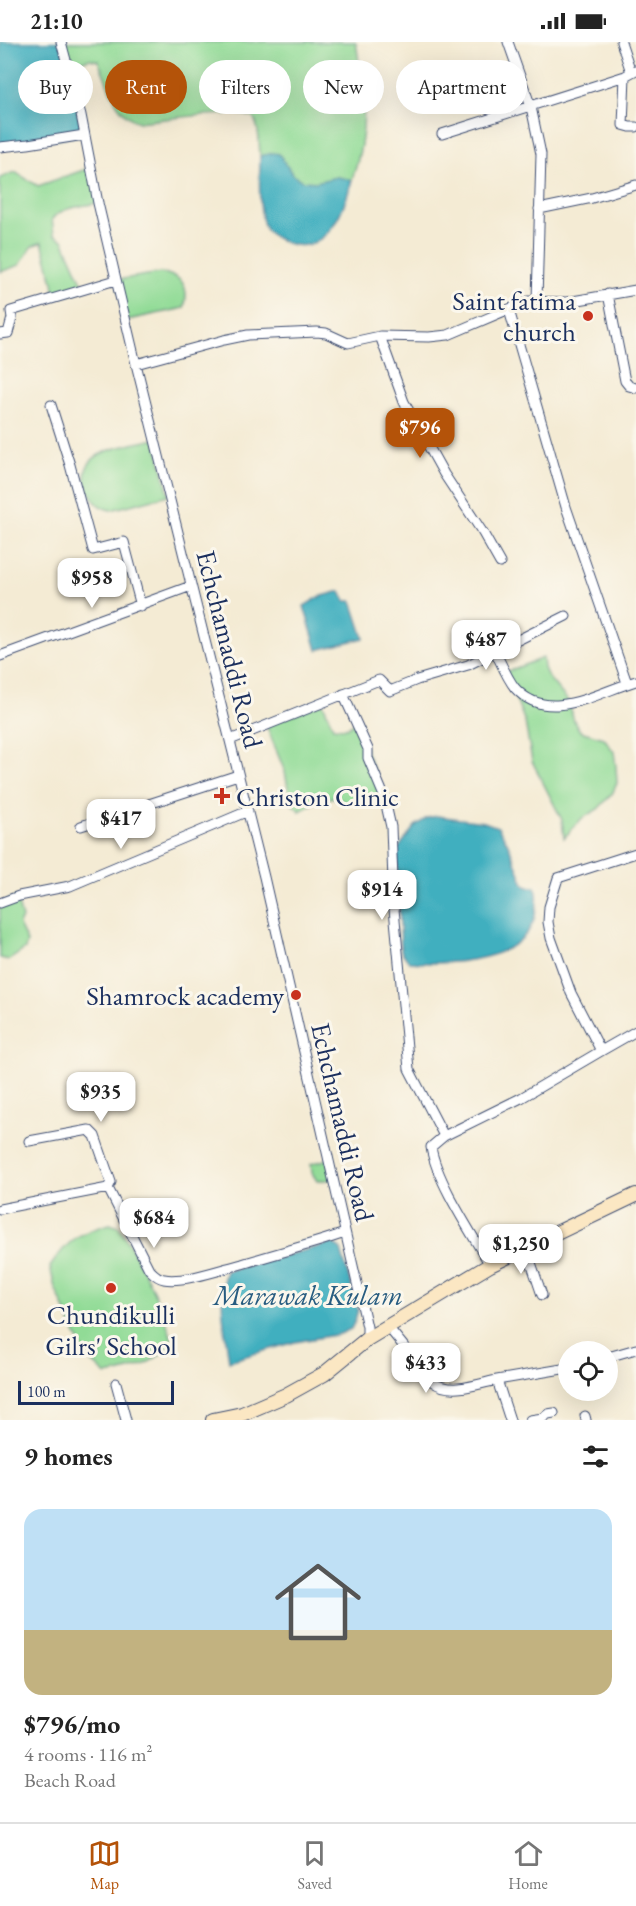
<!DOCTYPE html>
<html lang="en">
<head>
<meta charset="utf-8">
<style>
  body { margin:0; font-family:"EB Garamond",serif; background:#f2f2f2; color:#222; height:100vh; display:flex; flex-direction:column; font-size:22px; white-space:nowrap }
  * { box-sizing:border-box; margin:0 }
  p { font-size:20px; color:#767676 }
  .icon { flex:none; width:33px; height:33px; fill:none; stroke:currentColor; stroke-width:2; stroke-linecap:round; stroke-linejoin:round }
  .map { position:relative; height:1378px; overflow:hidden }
  .sheet { display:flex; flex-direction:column; background:#fff; flex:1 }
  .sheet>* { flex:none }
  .hud { position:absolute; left:18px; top:18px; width:600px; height:54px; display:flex; gap:12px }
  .controls { position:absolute; left:558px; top:1299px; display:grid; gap:12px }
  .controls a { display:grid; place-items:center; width:60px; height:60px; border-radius:50%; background:#fff; box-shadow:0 6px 24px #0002; font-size:30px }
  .scale { position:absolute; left:18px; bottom:15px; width:156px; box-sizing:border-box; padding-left:6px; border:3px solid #1b2f5e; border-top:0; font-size:16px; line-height:21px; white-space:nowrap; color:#1b2f5e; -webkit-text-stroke:4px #fbf7ec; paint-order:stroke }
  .price { position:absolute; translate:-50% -51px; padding:0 14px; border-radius:12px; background:#fff; color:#222; font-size:20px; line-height:39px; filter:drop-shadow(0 2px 3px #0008) }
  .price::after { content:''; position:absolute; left:50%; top:36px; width:18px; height:14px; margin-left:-9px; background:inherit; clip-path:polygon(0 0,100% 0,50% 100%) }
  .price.current { background:#b45309; color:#fff }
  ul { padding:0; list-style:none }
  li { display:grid; align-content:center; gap:12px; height:318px; padding:0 24px }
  li span { display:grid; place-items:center; height:186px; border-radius:18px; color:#555 }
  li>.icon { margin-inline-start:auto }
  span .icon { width:108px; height:108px; fill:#fffc; stroke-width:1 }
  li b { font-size:26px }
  h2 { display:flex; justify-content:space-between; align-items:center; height:72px; padding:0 24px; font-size:26px }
  .pill { padding:0 21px; border-radius:27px; background:#fff; box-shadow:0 6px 24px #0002; font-size:21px; line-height:54px }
  .pill.current { background:#b45309; color:#fff }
  .status { display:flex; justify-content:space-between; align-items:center; height:42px; padding:0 30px; background:#fff; direction:ltr }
  .status svg { height:16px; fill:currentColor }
  .menu { display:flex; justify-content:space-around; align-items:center; height:84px; border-top:2px solid #e0e0e0; background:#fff; font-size:16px; color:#767676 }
  .menu a { display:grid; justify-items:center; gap:3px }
  .menu .current { color:#b45309 }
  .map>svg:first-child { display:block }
  .green { fill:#91db96; stroke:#56857a; stroke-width:1.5 }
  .water { fill:#41afbf; stroke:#2e6f8e; stroke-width:1.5 }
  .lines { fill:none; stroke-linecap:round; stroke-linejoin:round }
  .street-casing { stroke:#3c4b70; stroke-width:11 }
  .secondary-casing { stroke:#3c4b70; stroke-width:16 }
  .street { stroke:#fff; stroke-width:9 }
  .secondary { stroke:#fbe7c3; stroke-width:14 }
  .poi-dot { fill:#c8321e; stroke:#fbf7ec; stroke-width:2 }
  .labels { text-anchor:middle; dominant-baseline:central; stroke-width:6; stroke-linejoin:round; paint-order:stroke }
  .poi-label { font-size:27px; fill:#1b2f5e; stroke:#fbf7ec; text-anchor:end }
  .street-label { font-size:27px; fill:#1b2f5e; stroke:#fbf7ec }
  .water-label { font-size:28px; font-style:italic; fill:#285c80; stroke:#fbf7ec }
</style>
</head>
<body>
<div class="status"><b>21:10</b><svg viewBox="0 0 49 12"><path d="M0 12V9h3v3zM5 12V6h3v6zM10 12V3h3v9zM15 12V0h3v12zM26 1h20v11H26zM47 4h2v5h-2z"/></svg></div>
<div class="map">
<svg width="636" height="1378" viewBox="0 0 636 1378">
  <rect width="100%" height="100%" fill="#fbf7ec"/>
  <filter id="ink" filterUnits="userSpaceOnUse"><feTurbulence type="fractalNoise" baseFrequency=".0167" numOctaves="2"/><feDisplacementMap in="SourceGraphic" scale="12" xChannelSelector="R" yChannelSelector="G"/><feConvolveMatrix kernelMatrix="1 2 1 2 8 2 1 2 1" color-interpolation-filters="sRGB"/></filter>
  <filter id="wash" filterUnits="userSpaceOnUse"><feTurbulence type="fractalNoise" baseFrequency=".008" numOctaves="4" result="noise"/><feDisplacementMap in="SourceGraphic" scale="24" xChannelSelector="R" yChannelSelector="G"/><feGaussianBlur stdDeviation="1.35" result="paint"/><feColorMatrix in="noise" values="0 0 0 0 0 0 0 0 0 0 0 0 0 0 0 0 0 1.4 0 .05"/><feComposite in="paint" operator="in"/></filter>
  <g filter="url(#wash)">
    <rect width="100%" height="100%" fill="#f4ebd4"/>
    <path class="green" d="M61,0H356C364,52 370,86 352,138L337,135L316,140L302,139L292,132L279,112L260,114C259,104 260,86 254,77C246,65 156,78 139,80C113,72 109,40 98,19L90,17L68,23Z
      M92,125L98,161C84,164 61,165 52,177L54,193L63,198L85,247L55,256L53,240L42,200L32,204L20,223L0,230V136L15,130L38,144Z
      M160,231C182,233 190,244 184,266L127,278L116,238Z
      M155,397L169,453L111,468C98,466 93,458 88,447C72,407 128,404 155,397Z
      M543,616L544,626L548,635L569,660L574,679L580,689L604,696L614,710L616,725L617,741L612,752L598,767L581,777L564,796L562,778L532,719L525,680L505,630Z
      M323,661L333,685L346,686L355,680L384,754L366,759L347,761L333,755L316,760L300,769L291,761L285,730L266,683Z
      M16,855L22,876L19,883L27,900L25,907L9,918L0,916V861Z
      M328,1117L333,1137L317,1139L312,1131L311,1122Z
      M110,1182L119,1185C140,1221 162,1261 173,1301C151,1323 138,1327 107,1333C99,1328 96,1321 87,1317L55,1246L50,1225C67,1199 79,1190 110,1182Z"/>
    <path class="water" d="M0,0H61L84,93L0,105Z
      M273,111L279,112L292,132L302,139L316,140L337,135L352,138C344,168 326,217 284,200C278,197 269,193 266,187C257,173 260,131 260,114Z
      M341,549L345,559H352L364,596L317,608L304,564L319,555Z
      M437,774L484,780L498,785L508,802L524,842L527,845H535C539,853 537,860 536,868C530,921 449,923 409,920L401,909L397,808L415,784L427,776Z
      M333,1201L341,1208L358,1268L355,1279L351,1287L340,1292L295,1300L229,1319C226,1296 217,1250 226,1229Z"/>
  </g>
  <g filter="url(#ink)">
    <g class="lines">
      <g class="street-casing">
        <path id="street" d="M61,0L81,73L98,161L136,322L264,835L367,1285V1297
          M508,0L531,65L541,112L537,259
          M621,0L631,30
          M625,34L623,83L630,85H636
          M442,92L597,43L625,34L636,28
          M0,105L28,102L84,93
          M539,167L592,156L636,143
          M608,252L625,339L629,344L636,346
          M509,268L566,465L627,641
          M0,292L8,291L12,276L11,269L116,238
          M380,294L404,360L444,432L483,491L500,521
          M136,322L224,298L248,293L317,290L326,291L348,301L380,294L429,295L448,293L528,259L567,260L636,248
          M51,363L70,423L93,508L124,500L141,564
          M495,609C501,621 507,636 515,646C548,683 598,650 636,639
          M0,614L191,544
          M343,652L368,707V716L384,754L391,785L394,867L409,1027L444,1094
          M230,698L379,638L390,649L417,638L468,623L566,574
          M81,784L238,733
          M0,861L19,854L70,844L248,769
          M601,1009L636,989
          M29,1099L89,1088L95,1094L111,1140L108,1146
          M0,1167L108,1146L149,1227C153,1231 157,1236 164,1237C183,1241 222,1227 242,1222C277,1211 310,1203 345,1191
          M526,1206L542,1253
          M490,1223C472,1192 436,1138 431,1105L444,1094L521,1056L601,1009L571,951L551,896L548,880L549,865L558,836L636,811
          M388,1285L433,1340C450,1353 478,1342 497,1338
          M608,1315L636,1307
          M116,1341L126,1378
          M585,1374L586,1378
          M510,1378L497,1338L568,1326
          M530,1378L543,1376L548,1372L554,1371"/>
      </g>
      <g class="secondary-casing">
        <path id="secondary" d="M213,1378L242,1372L286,1353L324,1332L367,1297L490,1223L636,1153"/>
      </g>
      <use href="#street" class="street"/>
      <use href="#secondary" class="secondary"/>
    </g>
  </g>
  <g class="poi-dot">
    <circle cx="588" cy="274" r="6"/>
    <path d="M219 745h6v6h6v6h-6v6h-6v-6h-6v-6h6z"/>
    <circle cx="296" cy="953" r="6"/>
    <circle cx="111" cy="1246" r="6"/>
  </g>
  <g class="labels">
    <g class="poi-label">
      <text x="576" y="258">Saint fatima<tspan x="576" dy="31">church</tspan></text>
      <text x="236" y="754" text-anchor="start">Christon Clinic</text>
      <text x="284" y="953">Shamrock academy</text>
      <text x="111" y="1272" text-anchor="middle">Chundikulli<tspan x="111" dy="31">Gilrs' School</tspan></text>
    </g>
    <g class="street-label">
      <text transform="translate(230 607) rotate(76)">Echchamaddi Road</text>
      <text transform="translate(343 1080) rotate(77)">Echchamaddi Road</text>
    </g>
    <g class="water-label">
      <text x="308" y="1253">Marawak Kulam</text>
    </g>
  </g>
</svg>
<div class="controls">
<a><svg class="icon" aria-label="locate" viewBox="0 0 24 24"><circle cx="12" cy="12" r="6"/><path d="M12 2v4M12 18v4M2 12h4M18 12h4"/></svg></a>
</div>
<div class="scale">100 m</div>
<b class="price current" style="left:420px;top:417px">$796</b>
<b class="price" style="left:92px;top:567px">$958</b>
<b class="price" style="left:486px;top:629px">$487</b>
<b class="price" style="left:121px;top:808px">$417</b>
<b class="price" style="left:382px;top:879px">$914</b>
<b class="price" style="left:101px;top:1081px">$935</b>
<b class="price" style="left:154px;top:1207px">$684</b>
<b class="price" style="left:521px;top:1233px">$1,250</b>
<b class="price" style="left:426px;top:1352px">$433</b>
<div class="hud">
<a class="pill">Buy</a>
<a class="pill current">Rent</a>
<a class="pill">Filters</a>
<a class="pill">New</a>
<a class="pill">Apartment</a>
</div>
</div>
<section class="sheet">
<h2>9 homes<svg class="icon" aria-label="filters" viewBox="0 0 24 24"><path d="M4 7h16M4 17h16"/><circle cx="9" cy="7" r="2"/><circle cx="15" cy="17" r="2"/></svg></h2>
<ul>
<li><span style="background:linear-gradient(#bfe0f5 65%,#c2b280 0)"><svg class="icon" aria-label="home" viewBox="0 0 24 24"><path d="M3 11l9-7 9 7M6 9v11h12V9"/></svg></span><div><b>$796/mo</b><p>4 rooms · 116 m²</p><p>Beach Road</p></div></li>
</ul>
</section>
<nav class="menu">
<a class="current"><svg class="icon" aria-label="map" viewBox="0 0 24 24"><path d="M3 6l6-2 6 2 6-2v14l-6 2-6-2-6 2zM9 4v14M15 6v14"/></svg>Map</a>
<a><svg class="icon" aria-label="saved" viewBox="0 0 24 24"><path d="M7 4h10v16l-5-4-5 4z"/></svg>Saved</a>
<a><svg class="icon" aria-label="home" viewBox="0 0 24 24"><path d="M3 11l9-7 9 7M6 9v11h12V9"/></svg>Home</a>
</nav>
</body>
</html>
